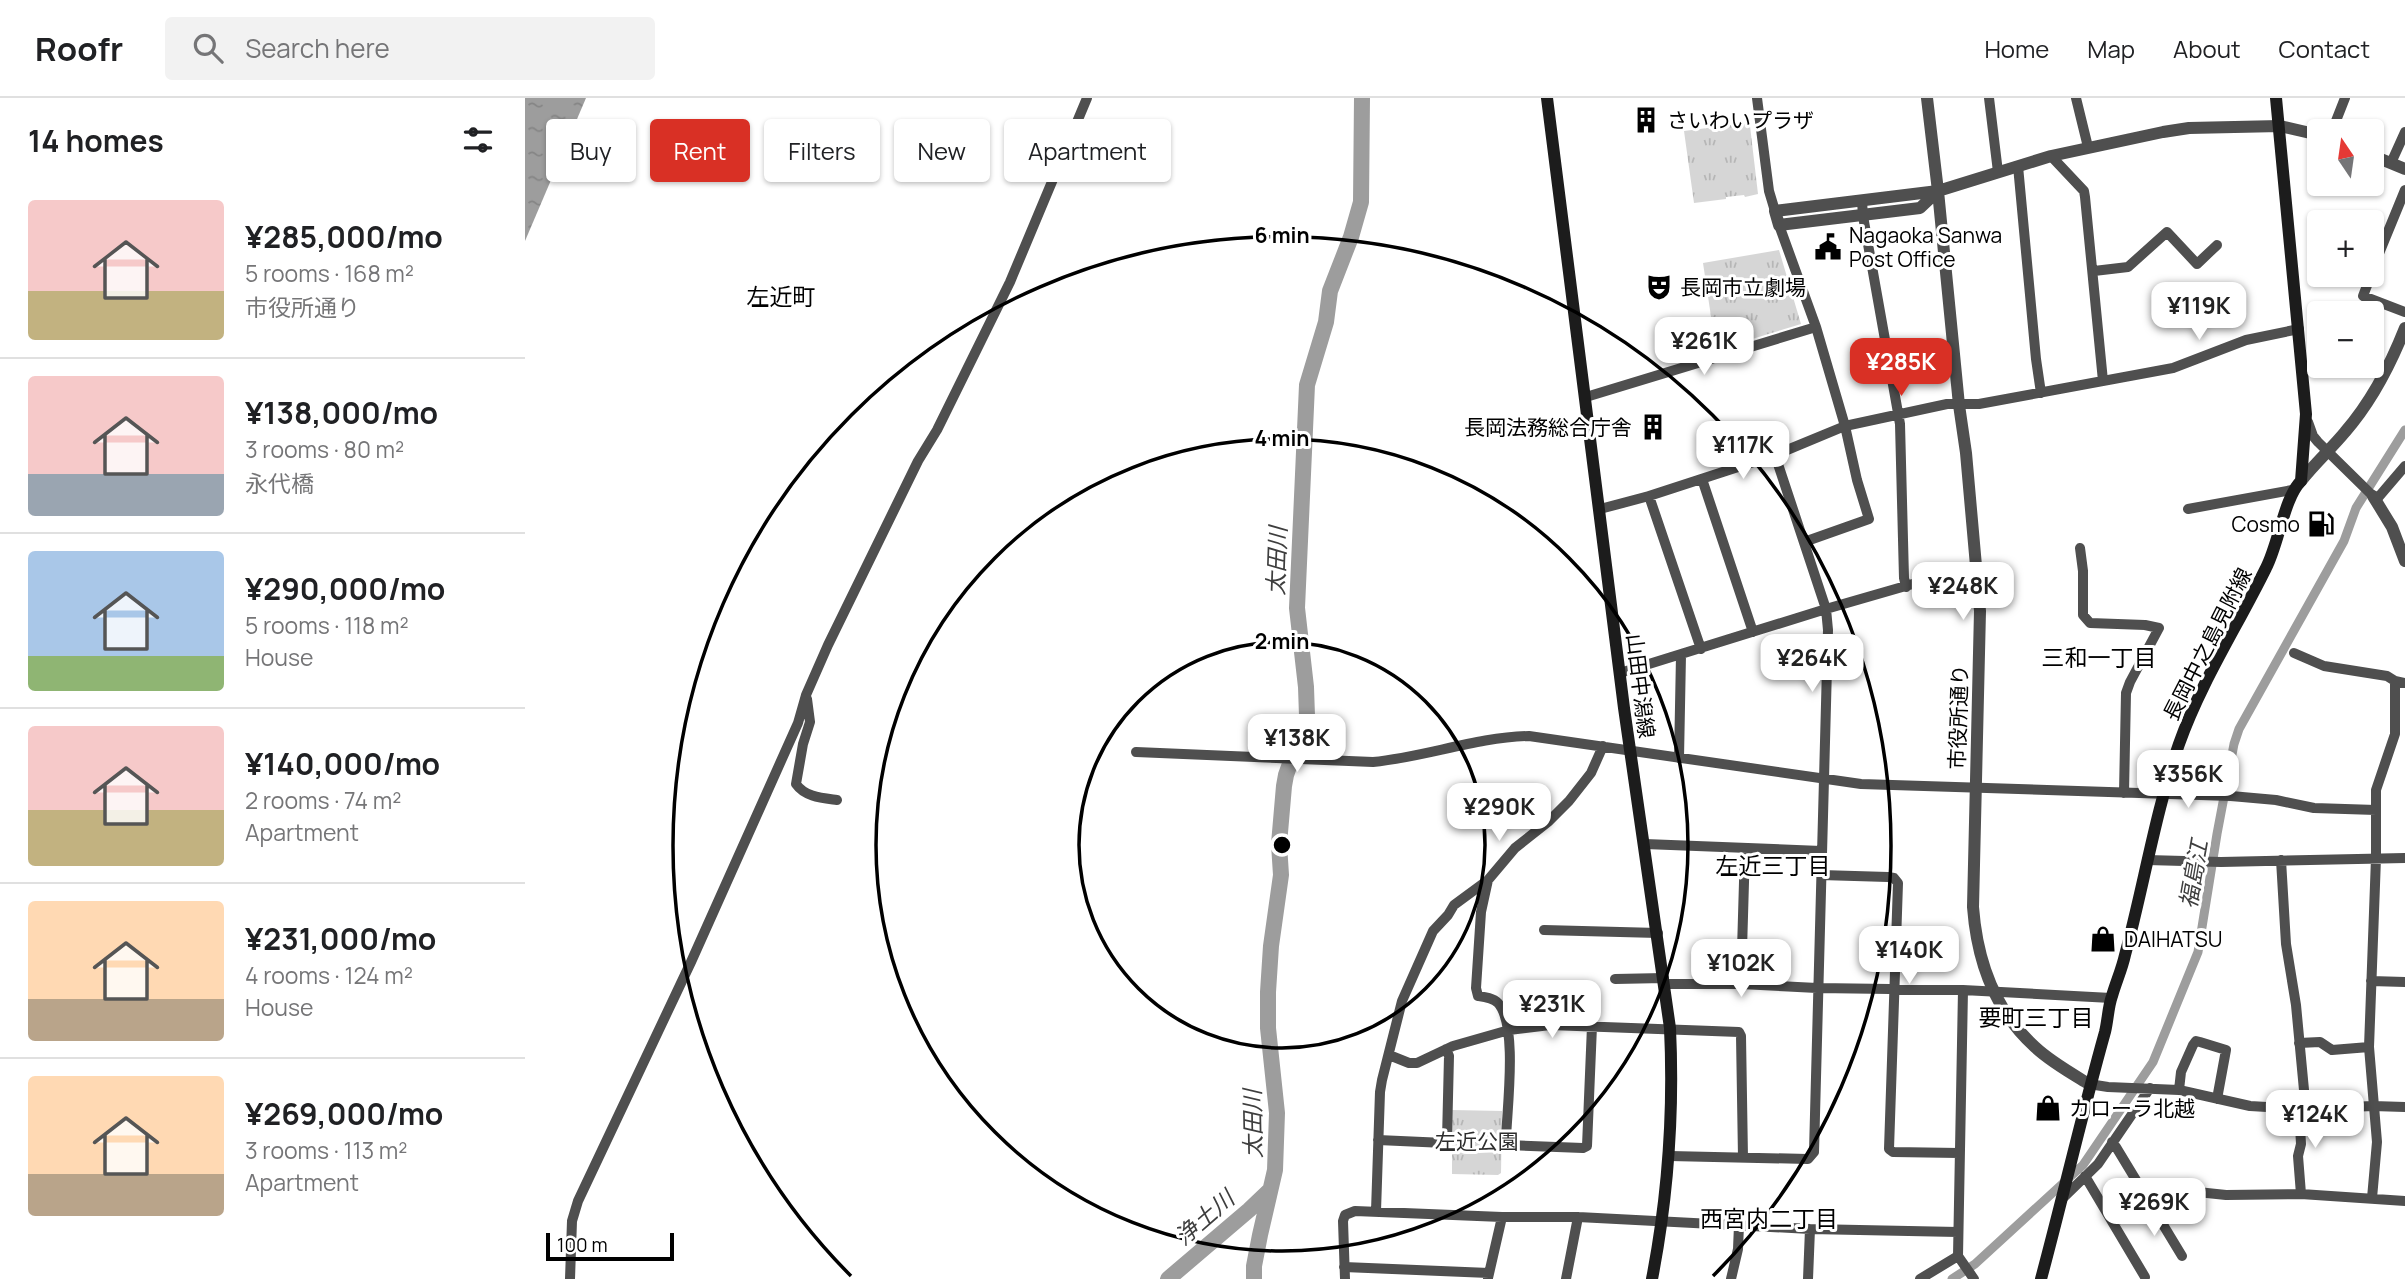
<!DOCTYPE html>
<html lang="en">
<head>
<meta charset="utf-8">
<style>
  body { margin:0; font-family:Manrope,"Noto Sans JP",sans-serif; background:#f2f2f2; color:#202124; height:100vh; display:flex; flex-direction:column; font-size:26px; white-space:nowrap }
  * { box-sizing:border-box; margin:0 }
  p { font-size:23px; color:#757577 }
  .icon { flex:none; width:38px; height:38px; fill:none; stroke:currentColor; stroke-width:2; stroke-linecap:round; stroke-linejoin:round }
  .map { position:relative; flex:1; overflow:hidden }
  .details { display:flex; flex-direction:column; background:#fff; width:525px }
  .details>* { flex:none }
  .guide { position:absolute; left:21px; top:21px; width:665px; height:63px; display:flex; gap:14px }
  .needle { width:46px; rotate:347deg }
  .fabs { position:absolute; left:1782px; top:21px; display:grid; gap:14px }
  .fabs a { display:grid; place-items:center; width:77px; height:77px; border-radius:7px; background:#fff; box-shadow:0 2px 5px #0004; font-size:35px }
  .scale { position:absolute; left:21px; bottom:18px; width:128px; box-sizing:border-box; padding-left:7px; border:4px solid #000; border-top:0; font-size:19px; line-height:24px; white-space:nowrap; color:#000; -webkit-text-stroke:5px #fff; paint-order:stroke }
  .price { position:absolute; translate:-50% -60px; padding:0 16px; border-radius:14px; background:#fff; color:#222; font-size:23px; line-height:46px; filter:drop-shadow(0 2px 4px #0008) }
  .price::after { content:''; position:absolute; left:50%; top:42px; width:21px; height:16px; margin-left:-10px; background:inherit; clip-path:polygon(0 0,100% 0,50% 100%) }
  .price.active { background:#d93025; color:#fff }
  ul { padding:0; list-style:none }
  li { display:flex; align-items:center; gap:21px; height:175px; padding:0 28px }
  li+li { border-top:2px solid #e0e0e0 }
  li span { display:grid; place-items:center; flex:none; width:196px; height:140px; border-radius:7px; color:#555 }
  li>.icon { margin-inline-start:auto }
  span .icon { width:84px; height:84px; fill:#fffc; stroke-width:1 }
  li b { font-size:30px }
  h2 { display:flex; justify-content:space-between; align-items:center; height:84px; padding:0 28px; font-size:30px }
  .tag { padding:0 24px; border-radius:7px; background:#fff; box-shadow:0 2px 5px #0004; font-size:24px; line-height:63px }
  .tag.active { background:#d93025; color:#fff }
  header { display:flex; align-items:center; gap:42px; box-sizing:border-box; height:98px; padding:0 35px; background:#fff; border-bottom:2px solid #e0e0e0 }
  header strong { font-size:33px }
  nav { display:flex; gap:38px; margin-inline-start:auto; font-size:24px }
  .search { width:490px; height:63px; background:#f2f2f2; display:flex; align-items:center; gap:18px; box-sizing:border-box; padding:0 24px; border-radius:7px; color:#757577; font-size:26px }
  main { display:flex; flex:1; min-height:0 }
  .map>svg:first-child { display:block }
  .park { fill:url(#park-tufts) }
  .water { fill:url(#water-ripples) }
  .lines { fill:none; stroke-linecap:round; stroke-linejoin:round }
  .canal { stroke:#9d9d9d; stroke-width:9 }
  .river { stroke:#9d9d9d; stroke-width:16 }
  .minor { stroke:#4f4f4f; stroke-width:10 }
  .tertiary { stroke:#4f4f4f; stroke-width:12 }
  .secondary { stroke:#1c1c1c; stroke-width:12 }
  .ring { fill:none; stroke:#000; stroke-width:3.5 }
  .labels { text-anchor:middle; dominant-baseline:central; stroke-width:6; stroke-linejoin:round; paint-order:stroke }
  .poi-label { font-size:21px; fill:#000; stroke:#fff; text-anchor:start }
  .street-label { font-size:21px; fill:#000; stroke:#fff }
  .park-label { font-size:21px; fill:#2d2d2d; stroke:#fff }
  .neighbourhood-label { font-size:23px; fill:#000; stroke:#fff }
  .water-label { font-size:23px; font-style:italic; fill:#3e3e3e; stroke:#fff }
  .centre { fill:#000; stroke:#fff; stroke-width:3.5 }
  .ring-label { font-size:21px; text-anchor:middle; font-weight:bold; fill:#000; stroke:#fff; stroke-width:6; stroke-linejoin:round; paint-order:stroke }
</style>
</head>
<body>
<header>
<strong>Roofr</strong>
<div class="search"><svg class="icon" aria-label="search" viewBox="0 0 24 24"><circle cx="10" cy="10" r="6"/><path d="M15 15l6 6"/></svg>Search here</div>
<nav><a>Home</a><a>Map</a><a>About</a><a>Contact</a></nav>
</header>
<main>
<section class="details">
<h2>14 homes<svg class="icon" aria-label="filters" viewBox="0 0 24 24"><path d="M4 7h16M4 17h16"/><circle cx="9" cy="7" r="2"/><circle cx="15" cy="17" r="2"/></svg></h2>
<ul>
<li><span style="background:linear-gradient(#f6c9c9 65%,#c2b280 0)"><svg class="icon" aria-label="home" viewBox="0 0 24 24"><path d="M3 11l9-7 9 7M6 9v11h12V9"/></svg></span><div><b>¥285,000/mo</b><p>5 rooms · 168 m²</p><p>市役所通り</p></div></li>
<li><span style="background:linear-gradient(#f6c9c9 70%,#9aa5b1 0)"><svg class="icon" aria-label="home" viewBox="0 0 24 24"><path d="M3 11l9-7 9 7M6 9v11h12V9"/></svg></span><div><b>¥138,000/mo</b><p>3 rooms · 80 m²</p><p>永代橋</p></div></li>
<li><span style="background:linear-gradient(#a9c7e8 75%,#8fb573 0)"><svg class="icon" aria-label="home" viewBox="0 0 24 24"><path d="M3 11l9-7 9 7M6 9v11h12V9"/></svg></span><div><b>¥290,000/mo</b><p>5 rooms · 118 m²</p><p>House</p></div></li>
<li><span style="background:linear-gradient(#f6c9c9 60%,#c2b280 0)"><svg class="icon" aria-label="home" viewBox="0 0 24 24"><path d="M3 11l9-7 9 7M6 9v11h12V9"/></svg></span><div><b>¥140,000/mo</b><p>2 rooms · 74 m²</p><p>Apartment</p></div></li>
<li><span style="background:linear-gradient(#ffd9b3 70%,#b9a48a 0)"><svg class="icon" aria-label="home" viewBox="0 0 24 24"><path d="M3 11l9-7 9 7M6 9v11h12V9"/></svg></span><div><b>¥231,000/mo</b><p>4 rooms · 124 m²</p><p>House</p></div></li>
<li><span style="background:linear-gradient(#ffd9b3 70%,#b9a48a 0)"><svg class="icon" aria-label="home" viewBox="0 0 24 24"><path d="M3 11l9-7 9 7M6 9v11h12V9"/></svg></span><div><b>¥269,000/mo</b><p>3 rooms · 113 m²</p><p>Apartment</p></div></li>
</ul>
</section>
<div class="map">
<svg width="1880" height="1181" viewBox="0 0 1880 1181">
  <defs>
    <pattern id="park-tufts" width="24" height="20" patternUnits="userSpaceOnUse" patternTransform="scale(1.75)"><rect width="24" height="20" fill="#d6d6d6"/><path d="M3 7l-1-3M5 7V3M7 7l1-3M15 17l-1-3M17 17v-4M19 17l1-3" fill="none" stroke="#b6b6b6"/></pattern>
    <pattern id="water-ripples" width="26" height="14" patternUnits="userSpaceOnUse" patternTransform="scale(1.75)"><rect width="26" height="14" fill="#9d9d9d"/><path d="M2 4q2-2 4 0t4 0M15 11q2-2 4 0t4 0" fill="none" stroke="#858585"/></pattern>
  </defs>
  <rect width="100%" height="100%" fill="#fff"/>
  <path class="park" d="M1221,25L1225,28L1233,96L1220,99L1219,97L1201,99V101L1169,105L1159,33Z
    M1254,152L1276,226L1191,252L1178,165Z
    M927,1012L977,1013L976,1075L973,1077L927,1076Z"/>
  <path class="water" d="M0,0H61L0,143Z"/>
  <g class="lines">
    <path class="canal" d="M1427,1181L1450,1166L1558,1067L1628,964L1673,854L1692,736L1709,646L1714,631L1819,443L1831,410L1880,332"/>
    <path class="river" d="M643,1181L724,1112L745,1092
      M729,1181V1168L735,1137L750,1072L752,1015L743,930V894L746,848L756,777L754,746L759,688L761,677L782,618L781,589L772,510L782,287L801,224L805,193L826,139L836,104L837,0"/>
    <path class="minor" d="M1232,0L1244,93L1250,113
      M1464,0L1473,74
      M1551,0L1563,49
      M1807,33L1820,0
      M1526,58L1559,93L1560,99L1578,283
      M1866,65L1880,34
      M1493,68L1511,261L1516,295
      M1337,103L1338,118L1375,326L1379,480L1381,489
      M1254,127L1291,229L1320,328L1332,382L1344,421L1279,444
      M1569,173L1603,169L1642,134L1672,166L1692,147
      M1846,175L1880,92
      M1846,177L1838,198L1880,214
      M1061,299L1291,229
      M1783,324L1788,338L1793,344L1848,398
      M1177,381L1228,534
      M1124,398L1176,551
      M1851,402L1880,368
      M1075,411L1124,398L1250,357L1320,328L1422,306H1454L1648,270L1721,242L1774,231
      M1663,411L1767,392
      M1555,450L1558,473V517L1565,525L1620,527L1634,530L1605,584L1601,595L1599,695
      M1769,555L1799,568L1862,578L1870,583L1880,585
      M1095,575L1301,511L1450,468
      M282,601L285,624L278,646L271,686C280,699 297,700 312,702
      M611,654L848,664C900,659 952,639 1004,638L1336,686L1706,698L1751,702L1789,710L1851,712
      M1154,660L1156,557
      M1120,746L1296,753
      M1622,762L1696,764L1880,760
      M1756,762L1761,846L1771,907L1779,992L1780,1002L1774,1011L1776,1046L1773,1058L1776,1096
      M1296,777L1363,779L1369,780L1373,785L1364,1051L1368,1054L1434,1055
      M963,782L956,814L951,890L953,898C960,899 968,900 973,905C993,927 982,1010 981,1041L983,1047L1058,1050L1062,1048L1067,928
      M1019,832L1133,835
      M1090,881L1139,880
      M1846,883L1880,884
      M1140,886H1216L1292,890L1438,892L1586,900
      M1216,886L1220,750
      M1438,892L1433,1158L1449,1181
      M1774,945L1795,944L1807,952L1844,949
      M864,957L884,965H892L928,948L984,932L1025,927L1214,934L1216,938L1218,1060
      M1564,986L1583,989L1654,992L1725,1008L1774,1011L1848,1008L1880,1009
      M1654,992L1656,974L1668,947L1671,943L1675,944L1701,952L1692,1001
      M853,1042L920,1045L922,1041L924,958L921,951
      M1587,1044L1591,1049L1657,1158
      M1145,1058L1283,1061L1289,1054L1303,532L1301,511L1250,357
      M1560,1078L1620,1179
      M1847,1100L1852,1044L1844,949L1851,760V692L1870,636V583
      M1537,1101L1573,1066L1625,990
      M851,1113L855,994L857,982L877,903L908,833L923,817L929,807L963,782L990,750L1024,723L1044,703L1066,675L1078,648
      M1588,1124L1663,1093L1701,1097L1776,1096L1880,1103
      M819,1169L964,1175
      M963,1180L977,1119
      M45,1181L47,1123L53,1103L166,864L273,625L281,597L303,547L393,363L412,332L485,184L562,0
      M820,1181L818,1123L820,1117L830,1113L977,1119H1053L1285,1131L1433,1134
      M1041,1181L1053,1119
      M1206,1181L1213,1151L1214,1127
      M1283,1181L1285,1131
      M1395,1181L1433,1158"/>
    <path class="tertiary" d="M1402,0L1413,93L1434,307L1441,355L1455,513L1448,809C1452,862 1470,913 1510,949C1526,964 1546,975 1564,986
      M1846,57L1880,71
      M1413,93L1395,110L1254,127L1250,113L1413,93L1526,58L1638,34L1664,30L1755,28L1794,37
      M1776,383C1790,365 1806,351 1820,334C1847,303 1865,268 1880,230
      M1848,398L1867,429L1880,463"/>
    <path class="secondary" d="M1022,0L1099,610L1145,930C1149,1015 1143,1098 1127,1181
      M1516,1181C1538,1099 1557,1016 1580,934C1583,922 1583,909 1587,898C1591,884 1597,871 1600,857C1619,787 1630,715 1654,646C1676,584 1712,529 1741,470C1754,445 1759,400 1776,383L1781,316L1751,0"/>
  </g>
  <g class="ring">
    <circle cx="757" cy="747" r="203"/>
    <circle cx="757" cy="747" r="406"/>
    <path d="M326 1178A609 609 0 1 1 1188 1178"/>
  </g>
  <defs>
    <g id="building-bare" transform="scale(2.1)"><path d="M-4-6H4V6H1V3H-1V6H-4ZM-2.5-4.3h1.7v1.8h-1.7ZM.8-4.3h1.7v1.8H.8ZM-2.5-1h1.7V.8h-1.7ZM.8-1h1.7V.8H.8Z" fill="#000" stroke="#fff" stroke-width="2.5" paint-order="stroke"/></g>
    <g id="civic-bare" transform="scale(2.1)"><path d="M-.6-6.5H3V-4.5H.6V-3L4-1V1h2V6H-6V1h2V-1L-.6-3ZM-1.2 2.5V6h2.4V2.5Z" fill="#000" stroke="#fff" stroke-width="2.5" paint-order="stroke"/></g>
    <g id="theatre-bare" transform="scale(2.1)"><path d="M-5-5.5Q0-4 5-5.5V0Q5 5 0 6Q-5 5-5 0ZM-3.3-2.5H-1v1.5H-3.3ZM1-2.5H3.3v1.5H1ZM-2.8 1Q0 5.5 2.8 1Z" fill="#000" stroke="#fff" stroke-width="2.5" paint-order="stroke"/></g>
    <g id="fuel-bare" transform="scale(2.1)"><path d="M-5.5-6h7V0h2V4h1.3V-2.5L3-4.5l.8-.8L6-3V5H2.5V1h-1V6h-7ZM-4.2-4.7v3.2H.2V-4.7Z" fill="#000" stroke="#fff" stroke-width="2.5" paint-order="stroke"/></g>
    <g id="shop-bare" transform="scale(2.1)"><path d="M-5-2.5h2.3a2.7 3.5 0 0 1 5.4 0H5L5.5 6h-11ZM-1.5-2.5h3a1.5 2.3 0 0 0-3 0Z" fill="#000" stroke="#fff" stroke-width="2.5" paint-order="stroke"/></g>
  </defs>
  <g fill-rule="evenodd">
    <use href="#building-bare" x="1121" y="22"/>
    <use href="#civic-bare" x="1303" y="149"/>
    <use href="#theatre-bare" x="1134" y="189"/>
    <use href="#building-bare" x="1128" y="329"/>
    <use href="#fuel-bare" x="1796" y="426"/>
    <use href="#shop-bare" x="1578" y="841"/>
    <use href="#shop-bare" x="1523" y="1010"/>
  </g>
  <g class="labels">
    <g class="poi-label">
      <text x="1142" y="22">さいわいプラザ</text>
      <text x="1324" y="137">Nagaoka Sanwa<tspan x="1324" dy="24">Post Office</tspan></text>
      <text x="1155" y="189">長岡市立劇場</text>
      <text x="1107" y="329" text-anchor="end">長岡法務総合庁舎</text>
      <text x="1775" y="426" text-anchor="end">Cosmo</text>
      <text x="1599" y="841">DAIHATSU</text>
      <text x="1544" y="1010">カローラ北越</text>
    </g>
    <g class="street-label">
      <text transform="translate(1682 546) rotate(-63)">長岡中之島見附線</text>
      <text transform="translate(1116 588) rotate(83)">山田中潟線</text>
      <text transform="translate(1433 619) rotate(-88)">市役所通り</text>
    </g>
    <g class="park-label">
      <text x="952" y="1043">左近公園</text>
    </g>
    <g class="neighbourhood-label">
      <text x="256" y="198">左近町</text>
      <text x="1574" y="559">三和一丁目</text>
      <text x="1248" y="767">左近三丁目</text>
      <text x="1511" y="919">要町三丁目</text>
      <text x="1244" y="1120">西宮内二丁目</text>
    </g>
    <g class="water-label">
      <text transform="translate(751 463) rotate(-88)">太田川</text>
      <text transform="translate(1668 776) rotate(-80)">福島江</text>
      <text transform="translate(727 1026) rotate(-91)">太田川</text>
      <text transform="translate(679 1119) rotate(-41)">浄土川</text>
    </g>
  </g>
  <circle cx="757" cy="747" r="10" class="centre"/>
  <g class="ring-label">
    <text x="757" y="145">6 min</text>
    <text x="757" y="348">4 min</text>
    <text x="757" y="551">2 min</text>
  </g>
</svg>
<div class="fabs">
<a><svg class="needle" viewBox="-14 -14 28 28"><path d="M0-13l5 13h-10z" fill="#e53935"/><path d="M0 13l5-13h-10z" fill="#757577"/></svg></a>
<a>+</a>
<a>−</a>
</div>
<div class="scale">100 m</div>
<b class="price" style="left:1674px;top:244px">¥119K</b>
<b class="price" style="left:1179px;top:279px">¥261K</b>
<b class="price active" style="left:1376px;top:300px">¥285K</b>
<b class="price" style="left:1218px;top:383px">¥117K</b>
<b class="price" style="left:1438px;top:524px">¥248K</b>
<b class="price" style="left:1287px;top:596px">¥264K</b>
<b class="price" style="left:772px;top:676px">¥138K</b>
<b class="price" style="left:1663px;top:712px">¥356K</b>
<b class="price" style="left:974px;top:745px">¥290K</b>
<b class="price" style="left:1384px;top:888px">¥140K</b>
<b class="price" style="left:1216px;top:901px">¥102K</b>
<b class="price" style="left:1027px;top:942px">¥231K</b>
<b class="price" style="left:1790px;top:1052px">¥124K</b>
<b class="price" style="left:1629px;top:1140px">¥269K</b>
<div class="guide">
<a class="tag">Buy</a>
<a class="tag active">Rent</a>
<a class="tag">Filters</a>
<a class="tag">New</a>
<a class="tag">Apartment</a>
</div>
</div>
</main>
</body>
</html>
